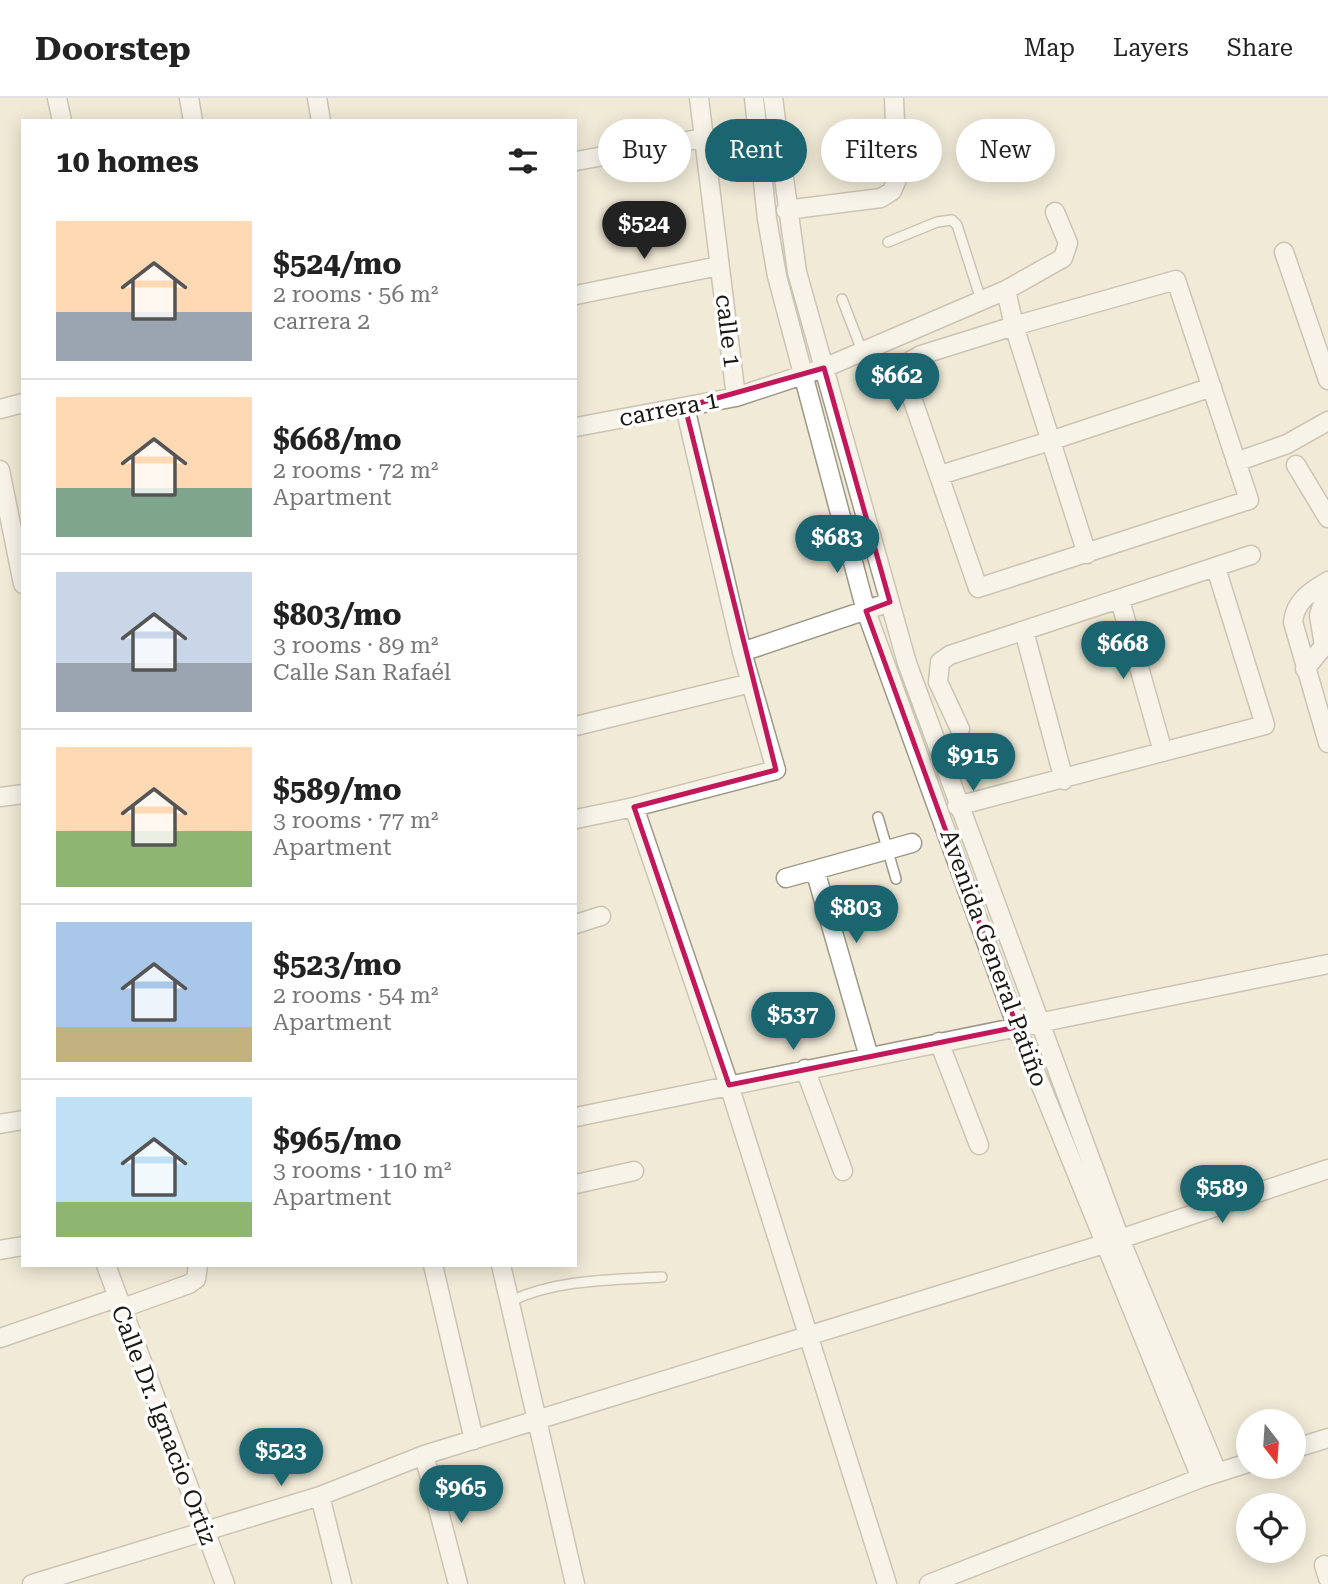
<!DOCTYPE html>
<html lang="en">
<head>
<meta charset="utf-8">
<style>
  body { margin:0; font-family:"Roboto Serif",serif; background:#f2f2f2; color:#222; height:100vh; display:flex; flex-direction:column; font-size:26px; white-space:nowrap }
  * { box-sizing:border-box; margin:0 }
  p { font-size:23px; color:#767676 }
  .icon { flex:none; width:38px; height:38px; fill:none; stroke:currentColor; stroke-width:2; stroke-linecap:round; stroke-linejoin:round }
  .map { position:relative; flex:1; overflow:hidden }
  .sheet { position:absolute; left:21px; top:21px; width:556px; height:1148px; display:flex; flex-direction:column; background:#fff; border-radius:0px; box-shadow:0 4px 18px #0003 }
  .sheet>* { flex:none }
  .banner { position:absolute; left:598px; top:21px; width:623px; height:63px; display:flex; gap:14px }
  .needle { width:46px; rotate:163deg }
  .controls { position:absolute; left:1236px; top:1311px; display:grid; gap:14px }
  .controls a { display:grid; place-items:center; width:70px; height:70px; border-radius:50%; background:#fff; box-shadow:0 4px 18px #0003; font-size:35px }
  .price { position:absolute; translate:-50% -60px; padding:0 16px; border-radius:24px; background:#1b6571; color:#fff; font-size:23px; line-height:46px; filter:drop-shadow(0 2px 4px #0008) }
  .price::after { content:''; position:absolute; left:50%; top:42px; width:21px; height:16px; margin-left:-10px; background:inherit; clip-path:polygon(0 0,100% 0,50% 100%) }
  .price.on { background:#222; color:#fff }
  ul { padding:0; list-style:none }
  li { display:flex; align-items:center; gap:21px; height:175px; padding:0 35px }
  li+li { border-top:2px solid #e0e0e0 }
  li span { display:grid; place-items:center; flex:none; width:196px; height:140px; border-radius:0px; color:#555 }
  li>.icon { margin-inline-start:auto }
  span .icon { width:84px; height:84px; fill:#fffc; stroke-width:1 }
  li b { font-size:30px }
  h2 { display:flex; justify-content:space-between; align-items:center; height:84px; padding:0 35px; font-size:30px }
  .chip { padding:0 24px; border-radius:32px; background:#fff; box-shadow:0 4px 18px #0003; font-size:24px; line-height:63px }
  .chip.on { background:#1b6571; color:#fff }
  header { display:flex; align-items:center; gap:42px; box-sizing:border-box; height:98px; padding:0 35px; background:#fff; border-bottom:2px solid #e0e0e0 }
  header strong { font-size:33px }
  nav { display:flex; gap:38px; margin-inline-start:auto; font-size:24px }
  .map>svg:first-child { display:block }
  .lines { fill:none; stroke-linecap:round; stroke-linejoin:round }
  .lane-casing { stroke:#9e9887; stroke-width:12 }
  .street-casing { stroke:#9e9887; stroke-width:21 }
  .lane { stroke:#fff; stroke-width:9 }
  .street { stroke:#fff; stroke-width:18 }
  .marked { fill:none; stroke:#c2185b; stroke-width:5; stroke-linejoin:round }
  .labels { text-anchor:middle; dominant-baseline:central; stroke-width:7; stroke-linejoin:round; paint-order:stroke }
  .street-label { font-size:24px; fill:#1a1811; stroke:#fff }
</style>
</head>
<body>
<header>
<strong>Doorstep</strong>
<nav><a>Map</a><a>Layers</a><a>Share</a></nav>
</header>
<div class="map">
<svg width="1328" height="1486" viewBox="0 0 1328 1486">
  <rect width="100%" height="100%" fill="#f1ead7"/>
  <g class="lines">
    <g class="lane-casing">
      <path id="lane" d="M888,144L937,124L952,122L957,127L981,202
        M842,201L862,253
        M878,719L896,781
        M511,1203C557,1181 612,1182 662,1179"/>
    </g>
    <g class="street-casing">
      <path id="street" d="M57,0L62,23
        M189,0L193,23
        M317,0L321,23
        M699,0L736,299
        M754,0L767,121L777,178L866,513L1017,929L1201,1380
        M773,0L797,174L907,565L1120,1141L1217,1374
        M576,63L703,40
        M786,112L881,100L892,93L897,81L894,0
        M1284,154L1328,282
        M1176,182L1249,402L978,490L904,277L905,266L921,257L1014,228Z
        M1006,192L1014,228L1087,456
        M576,197L719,168
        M0,311L23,305
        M576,329L736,299L824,270L1006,192L1063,160L1068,145L1055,114
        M1236,364L1287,346L1328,323
        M1296,367L1328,420
        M0,372L23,486
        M940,377L1050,343L1212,289
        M1328,483C1311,493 1295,503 1293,524L1328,645
        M1120,502L1163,654
        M1024,533L1064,682
        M742,554L890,504
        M1305,571L1324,548L1319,517L1328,490
        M576,628L751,585
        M960,631L938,584L940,564L950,557L1251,457
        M0,699L23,696
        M957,708L1265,627L1216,470
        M634,709L729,987L887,1486
        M576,721L634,709L776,672L742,554L685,309
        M815,772L869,959
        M786,780L912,745
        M576,826L601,818
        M939,944L979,1047
        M805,971L843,1073
        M576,1019L1328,866
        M0,1026L23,1022
        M576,1086L634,1073
        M0,1152L23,1148
        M106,1167L225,1486
        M433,1167L474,1342
        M501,1167L575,1486
        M120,1211L189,1186L196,1181L198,1167
        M0,1240L116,1200
        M1293,1351L1328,1340
        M424,1357L458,1486
        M320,1398L342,1486
        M1324,1467L1328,1480
        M32,1486L320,1398L424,1357L1120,1141L1328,1071
        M929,1486L1201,1380L1248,1365"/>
    </g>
    <use href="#lane" class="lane"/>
    <use href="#street" class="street"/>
  </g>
  <path d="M0 0H1328V1486H0ZM824,270L890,504L866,513L1017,929L729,987L634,709L776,672L685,309Z" fill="#f1ead7" fill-opacity=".55" fill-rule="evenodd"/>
  <path class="marked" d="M824,270L890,504L866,513L1017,929L729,987L634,709L776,672L685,309Z"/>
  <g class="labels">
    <g class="street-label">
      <text transform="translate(728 233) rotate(83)">calle 1</text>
      <text transform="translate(669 311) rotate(-11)">carrera 1</text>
      <text transform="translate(994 860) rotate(70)">Avenida General Patiño</text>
      <text transform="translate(164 1327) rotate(69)">Calle Dr. Ignacio Ortiz</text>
    </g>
  </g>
</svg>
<div class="controls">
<a><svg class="needle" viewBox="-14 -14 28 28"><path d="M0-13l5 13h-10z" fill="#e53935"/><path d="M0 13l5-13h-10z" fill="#767676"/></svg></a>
<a><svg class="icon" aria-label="locate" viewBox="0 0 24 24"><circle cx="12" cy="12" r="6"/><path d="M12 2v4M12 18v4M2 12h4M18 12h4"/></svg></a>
</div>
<b class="price on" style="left:644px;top:163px">$524</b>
<b class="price" style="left:897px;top:315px">$662</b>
<b class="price" style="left:837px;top:477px">$683</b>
<b class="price" style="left:1123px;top:583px">$668</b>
<b class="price" style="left:973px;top:695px">$915</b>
<b class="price" style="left:856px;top:847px">$803</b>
<b class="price" style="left:793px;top:954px">$537</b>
<b class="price" style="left:1222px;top:1127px">$589</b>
<b class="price" style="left:281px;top:1390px">$523</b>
<b class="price" style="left:461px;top:1427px">$965</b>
<div class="banner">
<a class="chip">Buy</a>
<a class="chip on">Rent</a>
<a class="chip">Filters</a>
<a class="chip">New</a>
</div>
<section class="sheet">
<h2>10 homes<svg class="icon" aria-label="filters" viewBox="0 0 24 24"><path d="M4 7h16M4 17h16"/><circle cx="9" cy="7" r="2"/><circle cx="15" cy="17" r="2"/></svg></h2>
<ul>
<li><span style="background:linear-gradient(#ffd9b3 65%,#9aa5b1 0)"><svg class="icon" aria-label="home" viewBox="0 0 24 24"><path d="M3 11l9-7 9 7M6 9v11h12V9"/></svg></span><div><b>$524/mo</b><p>2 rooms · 56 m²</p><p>carrera 2</p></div></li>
<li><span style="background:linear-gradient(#ffd9b3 65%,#7fa58c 0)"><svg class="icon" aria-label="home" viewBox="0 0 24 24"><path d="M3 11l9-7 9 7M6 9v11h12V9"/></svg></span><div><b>$668/mo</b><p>2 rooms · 72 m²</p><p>Apartment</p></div></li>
<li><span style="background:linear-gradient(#c9d6e8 65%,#9aa5b1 0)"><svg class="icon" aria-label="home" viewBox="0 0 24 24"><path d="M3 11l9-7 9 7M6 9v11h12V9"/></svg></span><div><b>$803/mo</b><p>3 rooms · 89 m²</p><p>Calle San Rafaél</p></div></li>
<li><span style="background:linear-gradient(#ffd9b3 60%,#8fb573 0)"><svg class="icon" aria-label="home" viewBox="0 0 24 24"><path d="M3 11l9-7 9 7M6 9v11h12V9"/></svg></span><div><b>$589/mo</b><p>3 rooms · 77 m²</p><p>Apartment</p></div></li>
<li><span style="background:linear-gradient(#a9c7e8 75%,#c2b280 0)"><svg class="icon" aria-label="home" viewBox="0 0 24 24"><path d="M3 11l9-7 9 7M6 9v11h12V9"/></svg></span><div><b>$523/mo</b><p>2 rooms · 54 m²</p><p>Apartment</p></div></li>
<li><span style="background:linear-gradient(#bfe0f5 75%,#8fb573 0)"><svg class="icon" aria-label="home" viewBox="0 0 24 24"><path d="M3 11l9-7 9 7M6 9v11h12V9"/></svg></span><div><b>$965/mo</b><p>3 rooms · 110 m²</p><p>Apartment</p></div></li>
</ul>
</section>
</div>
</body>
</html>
